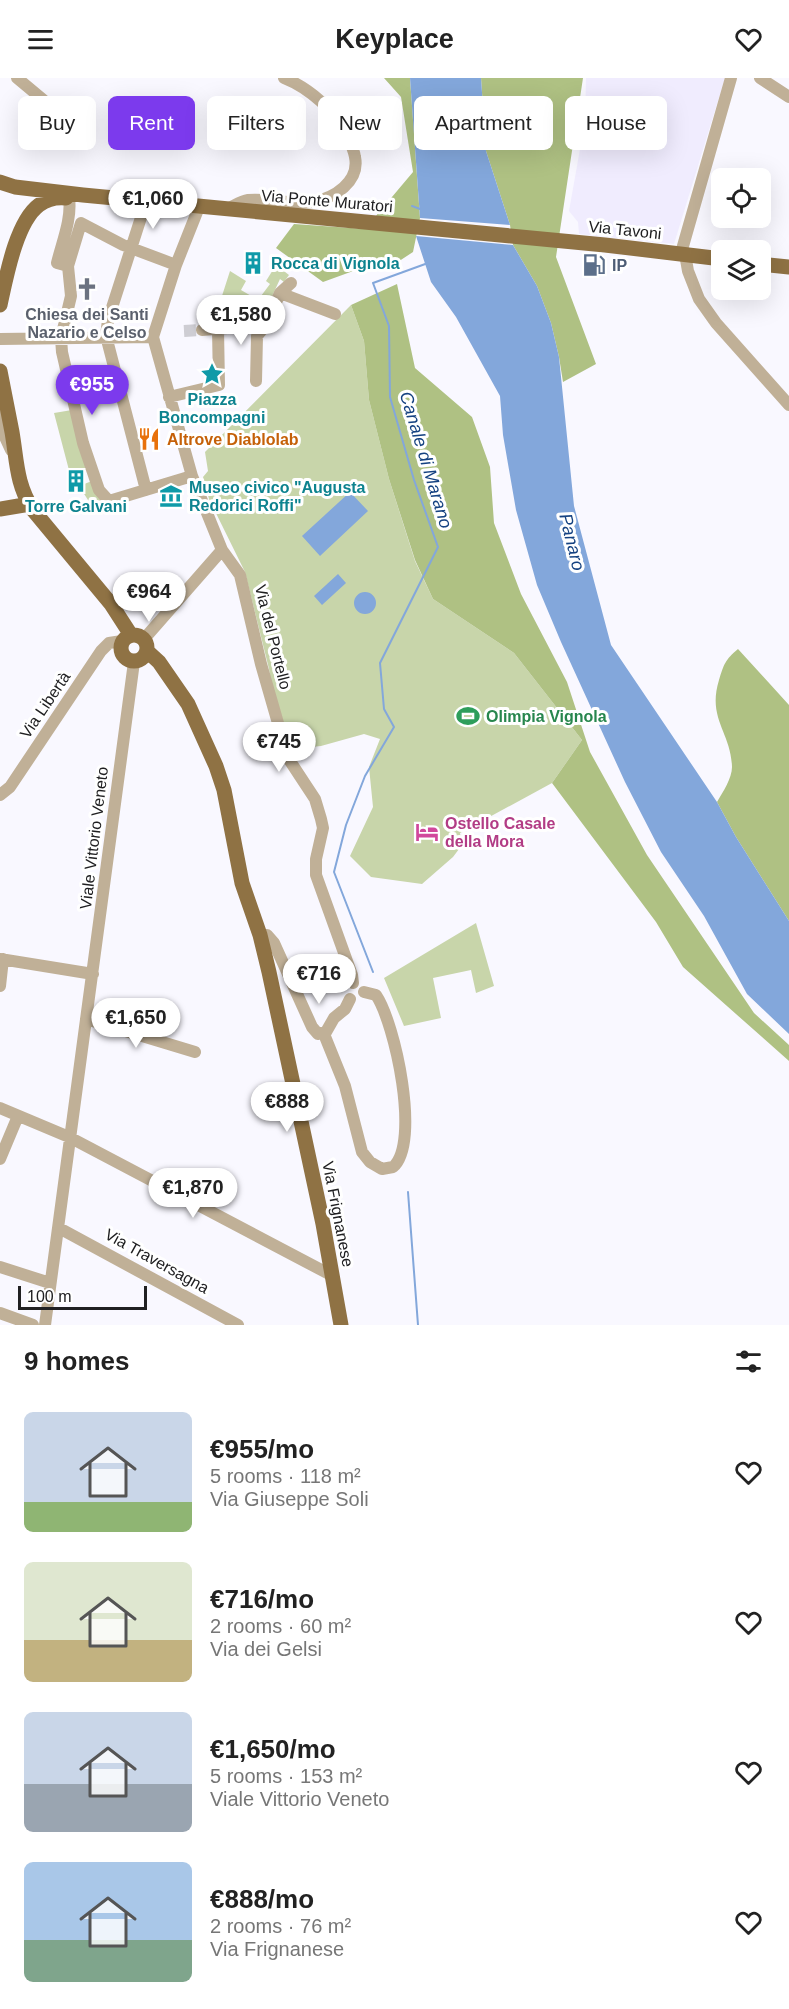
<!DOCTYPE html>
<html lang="en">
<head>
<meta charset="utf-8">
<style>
  body { margin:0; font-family:Helvetica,sans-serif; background:#f2f2f2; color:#222; height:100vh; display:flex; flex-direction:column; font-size:22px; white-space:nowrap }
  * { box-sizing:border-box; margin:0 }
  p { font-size:20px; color:#767676 }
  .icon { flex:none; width:33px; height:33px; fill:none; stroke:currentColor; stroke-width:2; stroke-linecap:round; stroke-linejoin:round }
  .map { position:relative; height:1247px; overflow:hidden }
  .drawer { display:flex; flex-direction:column; background:#fff; flex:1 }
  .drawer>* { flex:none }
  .banner { position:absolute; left:18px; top:18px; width:753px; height:54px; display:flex; gap:12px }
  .controls { position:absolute; left:711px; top:90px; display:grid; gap:12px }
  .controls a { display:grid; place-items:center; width:60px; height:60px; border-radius:9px; background:#fff; box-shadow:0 6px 24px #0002; font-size:30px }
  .scale { position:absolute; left:18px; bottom:15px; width:129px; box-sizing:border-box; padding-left:6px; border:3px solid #202022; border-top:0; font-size:16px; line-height:21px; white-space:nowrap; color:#202022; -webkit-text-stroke:4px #fff; paint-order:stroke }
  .price { position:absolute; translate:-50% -51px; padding:0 14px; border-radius:21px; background:#fff; color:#222; font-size:20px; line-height:39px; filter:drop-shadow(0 2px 3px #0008) }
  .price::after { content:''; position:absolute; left:50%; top:36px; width:18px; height:14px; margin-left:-9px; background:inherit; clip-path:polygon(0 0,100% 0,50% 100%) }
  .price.selected { background:#7c3aed; color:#fff }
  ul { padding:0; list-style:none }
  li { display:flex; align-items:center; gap:18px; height:150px; padding:0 24px }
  li span { display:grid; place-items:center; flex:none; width:168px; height:120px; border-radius:9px; color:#555 }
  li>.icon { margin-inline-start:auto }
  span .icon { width:72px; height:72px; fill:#fffc; stroke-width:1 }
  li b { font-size:26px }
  h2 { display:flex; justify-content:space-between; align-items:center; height:72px; padding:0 24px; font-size:26px }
  .chip { padding:0 21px; border-radius:9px; background:#fff; box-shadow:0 6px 24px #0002; font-size:21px; line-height:54px }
  .chip.selected { background:#7c3aed; color:#fff }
  header { display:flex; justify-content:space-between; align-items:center; height:78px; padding:0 24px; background:#fff; font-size:27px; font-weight:700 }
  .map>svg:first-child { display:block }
  .commercial { fill:#f0ecfe }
  .green { fill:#c8d5aa }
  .forest { fill:#afc183 }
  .water { fill:#83a7db }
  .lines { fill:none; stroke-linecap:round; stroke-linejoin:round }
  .stream { stroke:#83a7db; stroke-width:2 }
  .minor-tunnel { stroke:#cecdd3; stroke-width:12; stroke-dasharray:12 6; stroke-linecap:butt }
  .minor { stroke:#c0b097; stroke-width:12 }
  .major { stroke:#8f7244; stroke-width:15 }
  .labels { text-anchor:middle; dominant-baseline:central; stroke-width:6; stroke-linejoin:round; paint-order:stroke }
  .street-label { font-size:16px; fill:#202022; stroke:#fff }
  .culture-label { font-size:16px; font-weight:bold; fill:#0d838f; stroke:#fff; text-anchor:start }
  .service-label { font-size:16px; font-weight:bold; fill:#4e5e75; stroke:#fff; text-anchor:start }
  .worship-label { font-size:16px; font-weight:bold; fill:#5b616d; stroke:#fff }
  .food-label { font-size:16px; font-weight:bold; fill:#c56008; stroke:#fff; text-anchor:start }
  .leisure-label { font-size:16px; font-weight:bold; fill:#27864d; stroke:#fff; text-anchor:start }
  .hotel-label { font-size:16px; font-weight:bold; fill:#b23c85; stroke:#fff; text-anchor:start }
  .water-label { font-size:18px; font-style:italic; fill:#154281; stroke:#fff }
</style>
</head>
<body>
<header><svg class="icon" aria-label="menu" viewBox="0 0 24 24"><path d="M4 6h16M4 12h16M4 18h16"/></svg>Keyplace<svg class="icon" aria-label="heart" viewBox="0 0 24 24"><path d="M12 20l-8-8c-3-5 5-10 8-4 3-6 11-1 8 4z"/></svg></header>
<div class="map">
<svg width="789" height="1247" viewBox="0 0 789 1247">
  <rect width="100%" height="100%" fill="#f9f8ff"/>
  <path class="commercial" d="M586,0H725L674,166L579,156L578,144L569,133L585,43Z"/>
  <path class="green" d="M276,187L289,197L284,204L280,201L261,242L221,221L230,193L246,203L241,212L258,222L270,206L266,203Z
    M351,227L364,263L369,322L389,401L415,483L433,521L514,575L582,662L552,705L460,755L462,767L453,779L422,806L371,799L350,778L373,729L369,689L380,661L364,656L321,668L302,670L286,658L272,611L269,591L245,494L209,421L203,399L208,393L205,374Z
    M72,332L88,391L70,396L54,335Z
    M92,403L110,430L97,436L79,408Z
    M476,845L494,908L476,915L471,892L433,900L441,940L404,948L384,900Z"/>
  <path class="forest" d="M384,0H410L420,140L413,174L384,193L367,188L323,204L276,170L294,146L365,151L413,94L401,19Z
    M481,0H583L556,179L596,286L563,304L559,279L551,245L537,208L513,167L510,147L486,73Z
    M397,206L415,290L472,339L490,389L494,445L521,516L567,604L590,674L647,777L754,935L789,967V983L683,889L656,844L552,705L582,662L514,575L433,521L415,482L389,401L369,322L364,263L351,227Z
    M738,571L789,627V843L736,759L717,724C723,714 732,700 732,689C731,654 707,641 719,602C724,586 725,582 738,571Z"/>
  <path class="water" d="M410,0H481L486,73L510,147L420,140Z
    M416,158L513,167L537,208L551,245L559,279L574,428L611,567L717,724L736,759L789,843V956L747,916L704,838L661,774L625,704L561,564L537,507L516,432L503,357L500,318L456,239L431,204Z
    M350,414L368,433L320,478L302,458Z
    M338,496L346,505L322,527L314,518Z
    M354 525a11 11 0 1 1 22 0a11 11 0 1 1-22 0Z"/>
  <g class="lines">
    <path class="stream" d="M412,128L420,131
      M373,894L334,794L346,747L365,698L394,649L384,631L380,585L438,469L414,402L390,319L389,248L373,205L428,185
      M408,1114L418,1247"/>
    <path class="minor-tunnel" d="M184,253L202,252"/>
    <path class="minor" d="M17,0L65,40L61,51
      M760,0L789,19
      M69,120C72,141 62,164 57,185L68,188L81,145L123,167L176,187
      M227,131C234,128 241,123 248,122C269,120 291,127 313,124C334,120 360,104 355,79C354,72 350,64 347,58C336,33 309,10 284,0
      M681,175L731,0
      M685,176L688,193L699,221L716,245L789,327
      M68,188L71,218L61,260L62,274L83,365L99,412L109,423L192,398
      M280,215L335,236
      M202,252L266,247
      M153,259L192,398L222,472L240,497L261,586L288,680L315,721L321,741L323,750L316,781V797L352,897L353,905
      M153,259L176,187L199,129
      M0,261L153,259
      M256,303L257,258L266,247L280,215L291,205
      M169,319L219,307L218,251
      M0,333L5,359L11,372
      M146,412L106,258L108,242L146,124
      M144,561L222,472
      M0,717L10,709L101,573L109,565L122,563
      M260,857H267L274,865L312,949L318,956L326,954L334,940L345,931L350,921
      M0,881L93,896
      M0,908L3,881
      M86,941L195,974
      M324,956L345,1008L362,1074L370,1084L382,1091L393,1089C421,1065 395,945 376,917L364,914
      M0,1030L69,1059L331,1197
      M0,1081L18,1038
      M59,1150L238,1247
      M0,1189L50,1205
      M0,1235L33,1247
      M45,1247L134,584"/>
    <path class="major" d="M0,104L15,109L83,117L605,167L722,181
      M760,186L789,189
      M0,227C6,200 16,144 39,127C47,121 56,119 66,120
      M0,293C4,313 8,334 12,354C17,383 16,406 33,432L111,526L131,557
      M0,431L30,426
      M121 570a13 13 0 1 1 26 0a13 13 0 1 1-26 0Z
      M147,573L159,584L188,626L216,688L224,712L242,805L260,857L269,894L323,1146L341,1247"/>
  </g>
  <defs>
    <g id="building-bare" transform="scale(1.8)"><path d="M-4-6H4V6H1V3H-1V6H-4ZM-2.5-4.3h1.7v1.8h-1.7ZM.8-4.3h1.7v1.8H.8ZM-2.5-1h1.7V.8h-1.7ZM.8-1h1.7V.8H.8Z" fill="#0f9aa8" stroke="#fff" stroke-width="2.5" paint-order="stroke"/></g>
    <g id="fuel-bare" transform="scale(1.8)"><path d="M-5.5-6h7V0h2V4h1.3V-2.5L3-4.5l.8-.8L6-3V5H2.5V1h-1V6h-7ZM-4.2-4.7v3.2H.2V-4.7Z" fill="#5c6f8a" stroke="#fff" stroke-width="2.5" paint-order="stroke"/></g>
    <g id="church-bare" transform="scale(1.8)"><path d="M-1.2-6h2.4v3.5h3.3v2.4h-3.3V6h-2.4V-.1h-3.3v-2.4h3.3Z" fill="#6b7280" stroke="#fff" stroke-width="2.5" paint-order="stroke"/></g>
    <g id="sight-bare" transform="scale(1.8)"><path d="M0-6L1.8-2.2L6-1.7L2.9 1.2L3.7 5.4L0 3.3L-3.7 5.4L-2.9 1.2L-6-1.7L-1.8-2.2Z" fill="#0f9aa8" stroke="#fff" stroke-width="2.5" paint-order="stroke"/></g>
    <g id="restaurant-bare" transform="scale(1.8)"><path d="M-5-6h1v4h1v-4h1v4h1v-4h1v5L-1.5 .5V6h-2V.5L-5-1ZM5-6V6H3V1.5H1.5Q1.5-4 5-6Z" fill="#e8710a" stroke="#fff" stroke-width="2.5" paint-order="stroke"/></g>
    <g id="museum-bare" transform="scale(1.8)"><path d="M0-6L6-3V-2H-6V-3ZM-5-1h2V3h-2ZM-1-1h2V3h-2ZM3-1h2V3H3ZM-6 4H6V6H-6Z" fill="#0f9aa8" stroke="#fff" stroke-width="2.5" paint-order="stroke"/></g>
    <g id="stadium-bare" transform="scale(1.8)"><path d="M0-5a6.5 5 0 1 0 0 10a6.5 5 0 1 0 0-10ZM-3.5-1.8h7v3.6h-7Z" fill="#2e9e5b" stroke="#fff" stroke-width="2.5" paint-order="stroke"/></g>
    <g id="hotel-bare" transform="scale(1.8)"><path d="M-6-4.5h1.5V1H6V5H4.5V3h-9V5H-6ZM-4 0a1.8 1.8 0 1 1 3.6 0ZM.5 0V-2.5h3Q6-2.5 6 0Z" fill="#d1479c" stroke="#fff" stroke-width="2.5" paint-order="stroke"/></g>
  </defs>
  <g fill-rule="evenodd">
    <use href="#building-bare" x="253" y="185"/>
    <use href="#fuel-bare" x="594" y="187"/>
    <use href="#church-bare" x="87" y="211"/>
    <use href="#sight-bare" x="212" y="296"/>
    <use href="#restaurant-bare" x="149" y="361"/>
    <use href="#building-bare" x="76" y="403"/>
    <use href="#museum-bare" x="171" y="418"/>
    <use href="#stadium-bare" x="468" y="638"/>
    <use href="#hotel-bare" x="427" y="754"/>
  </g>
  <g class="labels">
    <g class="street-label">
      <text transform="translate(327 123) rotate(5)">Via Ponte Muratori</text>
      <text transform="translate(625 152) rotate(6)">Via Tavoni</text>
      <text transform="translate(273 559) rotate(76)">Via del Portello</text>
      <text transform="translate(45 627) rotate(-56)">Via Libertà</text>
      <text transform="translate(94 760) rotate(-83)">Viale Vittorio Veneto</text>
      <text transform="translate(338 1136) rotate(79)">Via Frignanese</text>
      <text transform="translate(157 1183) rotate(29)">Via Traversagna</text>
    </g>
    <g class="culture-label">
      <text x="271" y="185">Rocca di Vignola</text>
      <text x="212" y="321" text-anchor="middle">Piazza<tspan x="212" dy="18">Boncompagni</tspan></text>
      <text x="189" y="409">Museo civico "Augusta<tspan x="189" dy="18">Redorici Roffi"</tspan></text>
      <text x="76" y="428" text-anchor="middle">Torre Galvani</text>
    </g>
    <g class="service-label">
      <text x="612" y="187">IP</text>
    </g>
    <g class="worship-label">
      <text x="87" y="236">Chiesa dei Santi<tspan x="87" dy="18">Nazario e Celso</tspan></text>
    </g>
    <g class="food-label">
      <text x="167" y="361">Altrove Diablolab</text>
    </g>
    <g class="leisure-label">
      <text x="486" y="638">Olimpia Vignola</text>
    </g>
    <g class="hotel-label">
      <text x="445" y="745">Ostello Casale<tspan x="445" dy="18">della Mora</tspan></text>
    </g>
    <g class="water-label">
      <text transform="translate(426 382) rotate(73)">Canale di Marano</text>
      <text transform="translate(572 464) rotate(76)">Panaro</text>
    </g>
  </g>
</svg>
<div class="controls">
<a><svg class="icon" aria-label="locate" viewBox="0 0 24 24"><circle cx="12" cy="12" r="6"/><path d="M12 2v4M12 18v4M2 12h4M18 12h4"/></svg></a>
<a><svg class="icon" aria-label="layers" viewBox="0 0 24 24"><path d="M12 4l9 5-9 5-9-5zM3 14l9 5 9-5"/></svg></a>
</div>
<div class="scale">100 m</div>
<b class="price" style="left:153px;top:152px">€1,060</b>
<b class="price" style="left:241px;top:268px">€1,580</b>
<b class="price selected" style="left:92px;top:338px">€955</b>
<b class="price" style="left:149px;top:545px">€964</b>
<b class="price" style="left:279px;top:695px">€745</b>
<b class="price" style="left:319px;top:927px">€716</b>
<b class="price" style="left:136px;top:971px">€1,650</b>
<b class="price" style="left:287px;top:1055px">€888</b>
<b class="price" style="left:193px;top:1141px">€1,870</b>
<div class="banner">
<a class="chip">Buy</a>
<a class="chip selected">Rent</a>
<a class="chip">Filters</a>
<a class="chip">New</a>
<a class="chip">Apartment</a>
<a class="chip">House</a>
</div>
</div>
<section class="drawer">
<h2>9 homes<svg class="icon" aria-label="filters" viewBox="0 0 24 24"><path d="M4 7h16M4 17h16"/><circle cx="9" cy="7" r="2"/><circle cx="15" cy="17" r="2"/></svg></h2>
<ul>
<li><span style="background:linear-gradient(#c9d6e8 75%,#8fb573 0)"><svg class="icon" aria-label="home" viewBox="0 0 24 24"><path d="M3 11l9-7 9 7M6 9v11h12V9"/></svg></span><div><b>€955/mo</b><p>5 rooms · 118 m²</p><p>Via Giuseppe Soli</p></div><svg class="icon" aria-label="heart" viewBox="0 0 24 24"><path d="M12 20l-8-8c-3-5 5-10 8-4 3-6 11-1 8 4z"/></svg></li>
<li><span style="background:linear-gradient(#dfe7d0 65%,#c2b280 0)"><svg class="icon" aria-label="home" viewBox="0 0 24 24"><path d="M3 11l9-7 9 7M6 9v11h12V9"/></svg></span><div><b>€716/mo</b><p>2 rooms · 60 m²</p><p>Via dei Gelsi</p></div><svg class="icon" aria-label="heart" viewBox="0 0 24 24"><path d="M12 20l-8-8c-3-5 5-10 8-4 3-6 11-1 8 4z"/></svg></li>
<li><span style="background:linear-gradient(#c9d6e8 60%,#9aa5b1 0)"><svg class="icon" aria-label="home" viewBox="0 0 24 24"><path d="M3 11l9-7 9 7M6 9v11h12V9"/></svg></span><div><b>€1,650/mo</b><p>5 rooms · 153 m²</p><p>Viale Vittorio Veneto</p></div><svg class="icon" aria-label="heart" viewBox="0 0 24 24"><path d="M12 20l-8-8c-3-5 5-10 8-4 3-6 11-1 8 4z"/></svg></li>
<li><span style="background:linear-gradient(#a9c7e8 65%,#7fa58c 0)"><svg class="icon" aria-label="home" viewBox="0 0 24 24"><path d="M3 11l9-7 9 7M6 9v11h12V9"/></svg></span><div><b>€888/mo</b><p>2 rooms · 76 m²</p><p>Via Frignanese</p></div><svg class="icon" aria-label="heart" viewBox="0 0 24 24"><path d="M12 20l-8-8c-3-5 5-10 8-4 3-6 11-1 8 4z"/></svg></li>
</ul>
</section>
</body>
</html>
